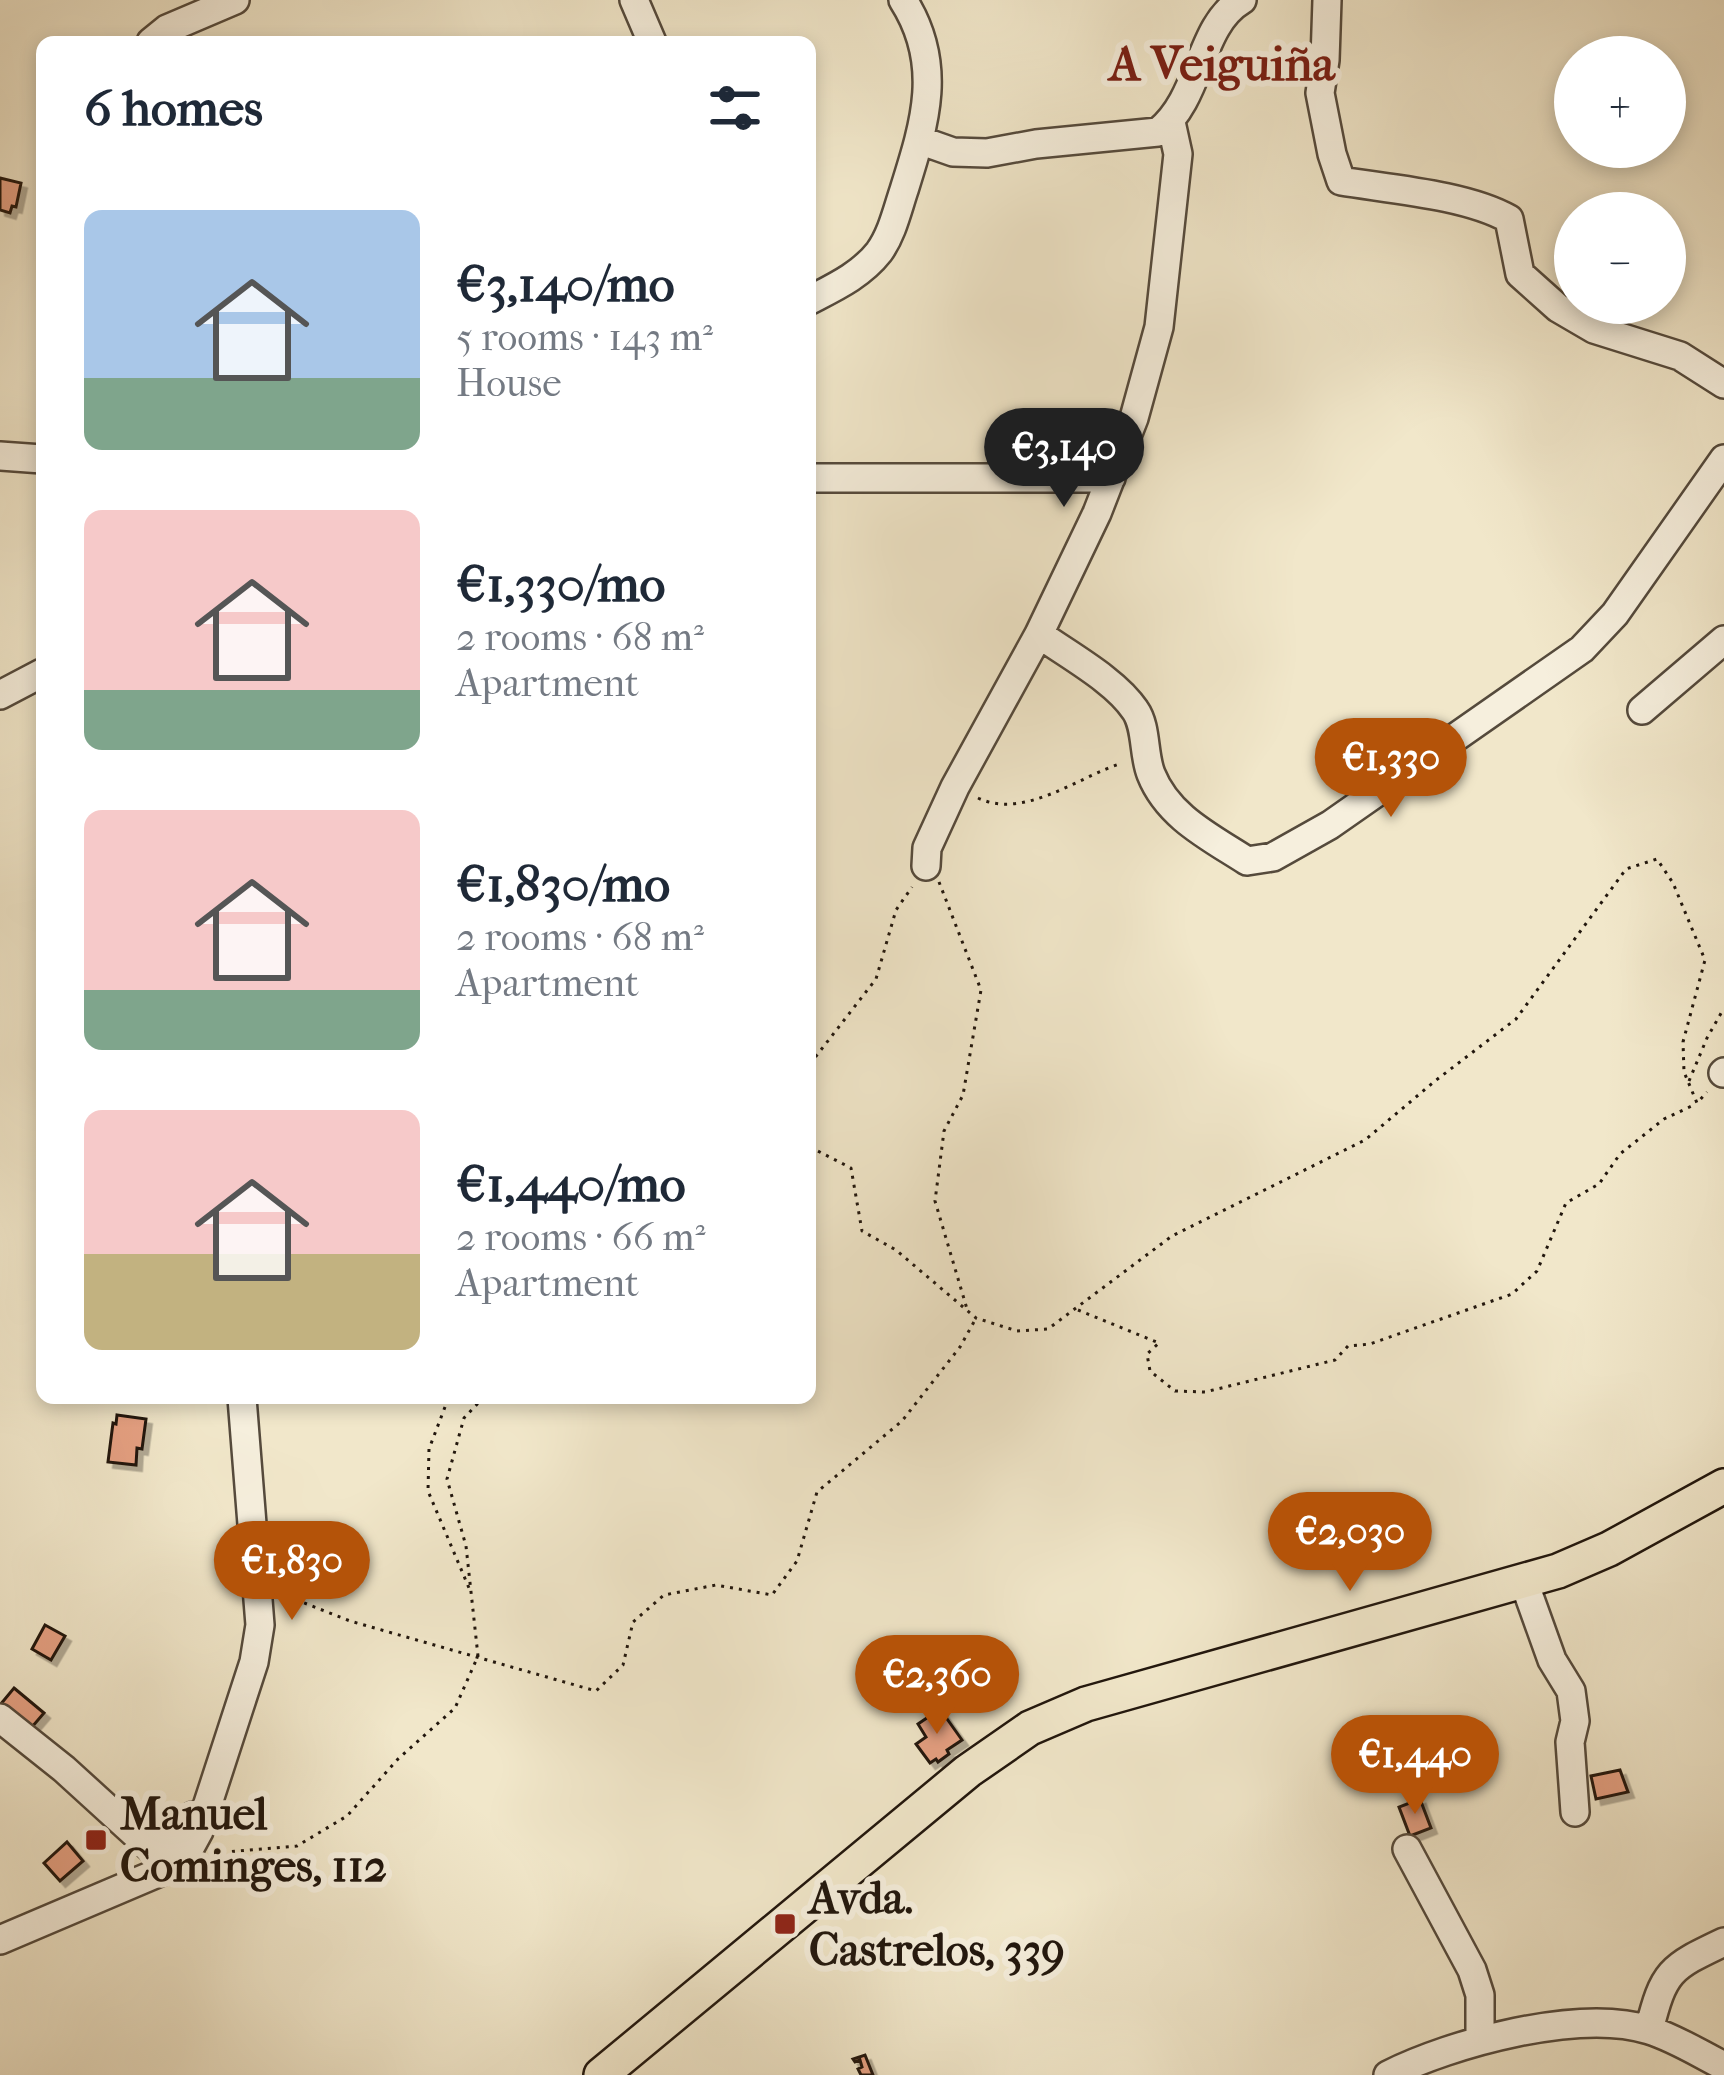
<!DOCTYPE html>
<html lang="en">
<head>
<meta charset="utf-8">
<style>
  body { margin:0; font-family:"IM FELL French Canon",serif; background:#f2f2f3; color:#1f2937; height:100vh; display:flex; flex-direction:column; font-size:45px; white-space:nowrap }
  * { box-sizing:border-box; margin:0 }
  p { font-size:39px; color:#747a83 }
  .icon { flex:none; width:66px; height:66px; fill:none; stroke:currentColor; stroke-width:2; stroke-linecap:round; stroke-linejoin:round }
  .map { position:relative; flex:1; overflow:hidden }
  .sheet { position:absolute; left:36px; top:36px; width:780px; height:1368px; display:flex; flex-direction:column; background:#fff; border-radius:18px; box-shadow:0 6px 18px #0003 }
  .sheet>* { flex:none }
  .tools { position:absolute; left:1554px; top:36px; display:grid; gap:24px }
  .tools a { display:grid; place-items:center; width:132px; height:132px; border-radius:50%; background:#fff; box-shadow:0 6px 18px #0003; font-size:60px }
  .price { position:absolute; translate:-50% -102px; padding:0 27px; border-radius:42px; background:#b45309; color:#fff; font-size:39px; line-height:78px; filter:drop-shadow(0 3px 6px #0008) }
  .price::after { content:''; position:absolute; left:50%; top:72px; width:36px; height:27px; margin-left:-18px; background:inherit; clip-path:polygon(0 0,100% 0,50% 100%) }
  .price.on { background:#222; color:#fff }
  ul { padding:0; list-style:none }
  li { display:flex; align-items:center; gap:36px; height:300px; padding:0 48px }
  li span { display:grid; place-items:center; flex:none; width:336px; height:240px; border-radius:18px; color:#555 }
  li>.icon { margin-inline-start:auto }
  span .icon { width:144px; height:144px; fill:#fffc; stroke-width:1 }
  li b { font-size:51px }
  h2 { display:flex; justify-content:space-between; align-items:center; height:144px; padding:0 48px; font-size:51px }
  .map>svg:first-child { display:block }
  .building { fill:#e6a183; stroke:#21160d; stroke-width:3; filter:url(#shadow) }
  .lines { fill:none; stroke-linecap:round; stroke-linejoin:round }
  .minor-casing { stroke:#554a3c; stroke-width:32 }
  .major-casing { stroke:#21160d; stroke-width:38 }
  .path { stroke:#21160d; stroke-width:3; stroke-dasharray:3 6; stroke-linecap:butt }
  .minor { stroke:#f6efdd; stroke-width:27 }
  .major { stroke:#f1e7ca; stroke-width:33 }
  .poi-dot { fill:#8f2418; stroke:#f6efdd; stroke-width:4.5 }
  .labels { text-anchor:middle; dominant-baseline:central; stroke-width:12; stroke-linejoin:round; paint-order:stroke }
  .poi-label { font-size:45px; font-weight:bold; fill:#21160d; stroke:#f6efdd; text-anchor:start }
  .neighbourhood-label { font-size:48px; font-weight:bold; fill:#7a1f14; stroke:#f6efdd }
</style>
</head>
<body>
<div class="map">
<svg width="1724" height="2075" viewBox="0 0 1724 2075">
  <defs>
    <filter id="shadow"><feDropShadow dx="5.5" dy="5.5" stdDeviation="0" flood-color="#0004"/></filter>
  </defs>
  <rect width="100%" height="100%" fill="#f1e7ca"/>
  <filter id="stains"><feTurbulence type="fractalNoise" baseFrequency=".00167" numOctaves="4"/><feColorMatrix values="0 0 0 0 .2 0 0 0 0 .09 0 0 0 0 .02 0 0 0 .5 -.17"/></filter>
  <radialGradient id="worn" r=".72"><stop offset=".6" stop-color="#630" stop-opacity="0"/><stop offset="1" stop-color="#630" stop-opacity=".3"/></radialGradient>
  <path class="building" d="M0,178L21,183L16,207L12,206L10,213L0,210Z
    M117,1415L146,1419L142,1449L137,1448L136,1465L108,1462L113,1423L116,1424Z
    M45,1625L65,1636L51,1660L32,1649Z
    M14,1688L44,1713L26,1734L0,1705Z
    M940,1709L962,1740L947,1750L949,1754L938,1762L936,1759L930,1763L916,1744L926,1737L918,1724Z
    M1620,1770L1628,1792L1596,1799L1591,1776Z
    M1420,1799L1431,1828L1410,1836L1399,1807Z
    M67,1842L83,1861L60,1881L44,1863Z
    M865,2055L873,2075H861L858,2069L862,2067L860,2060L855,2062L853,2059Z"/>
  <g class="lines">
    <g class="minor-casing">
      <path id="minor" d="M634,0L652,42
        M1327,0L1325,60L1320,93L1332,154L1341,181C1390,189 1467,195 1509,219L1520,274L1558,308L1594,329L1680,356L1724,384
        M151,42L167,29L235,0
        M919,140L953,152L987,153L1036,144L1158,132C1202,97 1198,26 1242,0
        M810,300C835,287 861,275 879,252C892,234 897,211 904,190C925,123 944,64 903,0
        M0,456L42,459
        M810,478H1111
        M1039,634C1068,655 1115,680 1135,710C1147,727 1143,754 1151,774C1168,817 1210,837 1247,861L1273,857L1330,825L1582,649L1615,614L1724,459
        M0,695L42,673
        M1642,710L1724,640
        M926,866L927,848L955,787L1039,634L1097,513L1134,418L1159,327L1178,154L1171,122
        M1723,1073L1724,1072
        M1524,1582L1552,1660L1571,1691L1575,1721L1570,1742L1575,1812
        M0,1718L64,1769L154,1851L160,1850L193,1816L204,1818
        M1407,1849L1472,1970L1480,1995V2039
        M0,1940L167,1869L187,1853L199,1831L254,1662L260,1625L242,1398
        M1649,2030C1664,1971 1669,1968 1724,1942
        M1388,2075C1451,2043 1580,2008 1649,2030C1675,2038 1700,2054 1724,2066"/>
    </g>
    <g class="major-casing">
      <path id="major" d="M601,2075L968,1771L1030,1728L1086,1704L1558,1571L1609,1549L1724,1486"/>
    </g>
    <path class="path" d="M978,798C1024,820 1078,777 1122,763
      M939,882L981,990L963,1095L944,1131L935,1201L967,1309
      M810,1064L876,979L896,910L912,887
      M1689,1081L1707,1038L1724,1008
      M810,1147L851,1168L862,1231L896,1250L976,1318L1017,1331L1048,1329L1172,1236L1365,1140L1435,1081L1516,1019L1626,869L1657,859L1673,883L1705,960L1683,1042L1684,1072L1697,1103L1707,1092
      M1078,1310L1159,1343L1147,1354L1150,1371L1175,1391L1205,1392L1335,1360L1348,1346L1370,1344L1512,1294L1537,1271L1566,1203L1599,1184L1620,1154L1664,1119L1696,1104
      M445,1398V1407L429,1449L428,1491L469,1588
      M279,1593L350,1621L596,1691L623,1665L633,1622L664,1595L716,1585L772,1595L797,1561L817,1492L902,1421L960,1347L975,1320
      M214,1853L297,1846L347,1816L398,1759L455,1708L478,1656L466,1546L447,1479L464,1418L483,1398"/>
    <use href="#minor" class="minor"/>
    <use href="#major" class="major"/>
  </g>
  <g class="poi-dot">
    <rect x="84" y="1828" width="24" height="24" rx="6"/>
    <rect x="773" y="1912" width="24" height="24" rx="6"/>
  </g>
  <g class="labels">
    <g class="poi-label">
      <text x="120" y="1814">Manuel<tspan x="120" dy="52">Cominges, 112</tspan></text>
      <text x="809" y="1898">Avda.<tspan x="809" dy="52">Castrelos, 339</tspan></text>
    </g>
    <g class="neighbourhood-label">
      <text x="1222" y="64">A Veiguiña</text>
    </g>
  </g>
  <rect width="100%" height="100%" filter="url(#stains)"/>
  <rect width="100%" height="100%" fill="url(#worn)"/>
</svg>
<div class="tools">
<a>+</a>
<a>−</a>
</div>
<b class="price on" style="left:1064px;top:510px">€3,140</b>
<b class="price" style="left:1391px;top:820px">€1,330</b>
<b class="price" style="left:1350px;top:1594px">€2,030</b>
<b class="price" style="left:292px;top:1623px">€1,830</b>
<b class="price" style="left:937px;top:1737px">€2,360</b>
<b class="price" style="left:1415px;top:1817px">€1,440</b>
<section class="sheet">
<h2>6 homes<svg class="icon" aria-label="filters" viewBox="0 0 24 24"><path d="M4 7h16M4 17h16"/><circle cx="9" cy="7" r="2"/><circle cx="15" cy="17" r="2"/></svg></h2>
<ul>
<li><span style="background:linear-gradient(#a9c7e8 70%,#7fa58c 0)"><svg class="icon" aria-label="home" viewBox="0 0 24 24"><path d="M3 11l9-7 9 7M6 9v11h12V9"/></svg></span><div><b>€3,140/mo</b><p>5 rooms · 143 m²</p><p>House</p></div></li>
<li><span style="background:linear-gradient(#f6c9c9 75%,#7fa58c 0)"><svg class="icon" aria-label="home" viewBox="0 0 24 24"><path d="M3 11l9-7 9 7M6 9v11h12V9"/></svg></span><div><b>€1,330/mo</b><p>2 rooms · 68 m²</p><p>Apartment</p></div></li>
<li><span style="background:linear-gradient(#f6c9c9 75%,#7fa58c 0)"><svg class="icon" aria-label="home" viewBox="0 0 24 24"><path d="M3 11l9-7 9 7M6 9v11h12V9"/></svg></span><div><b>€1,830/mo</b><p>2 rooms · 68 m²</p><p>Apartment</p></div></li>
<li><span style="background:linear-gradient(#f6c9c9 60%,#c2b280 0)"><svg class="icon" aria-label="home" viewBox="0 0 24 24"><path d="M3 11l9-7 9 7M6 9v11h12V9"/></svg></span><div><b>€1,440/mo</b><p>2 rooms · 66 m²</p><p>Apartment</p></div></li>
</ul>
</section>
</div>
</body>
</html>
